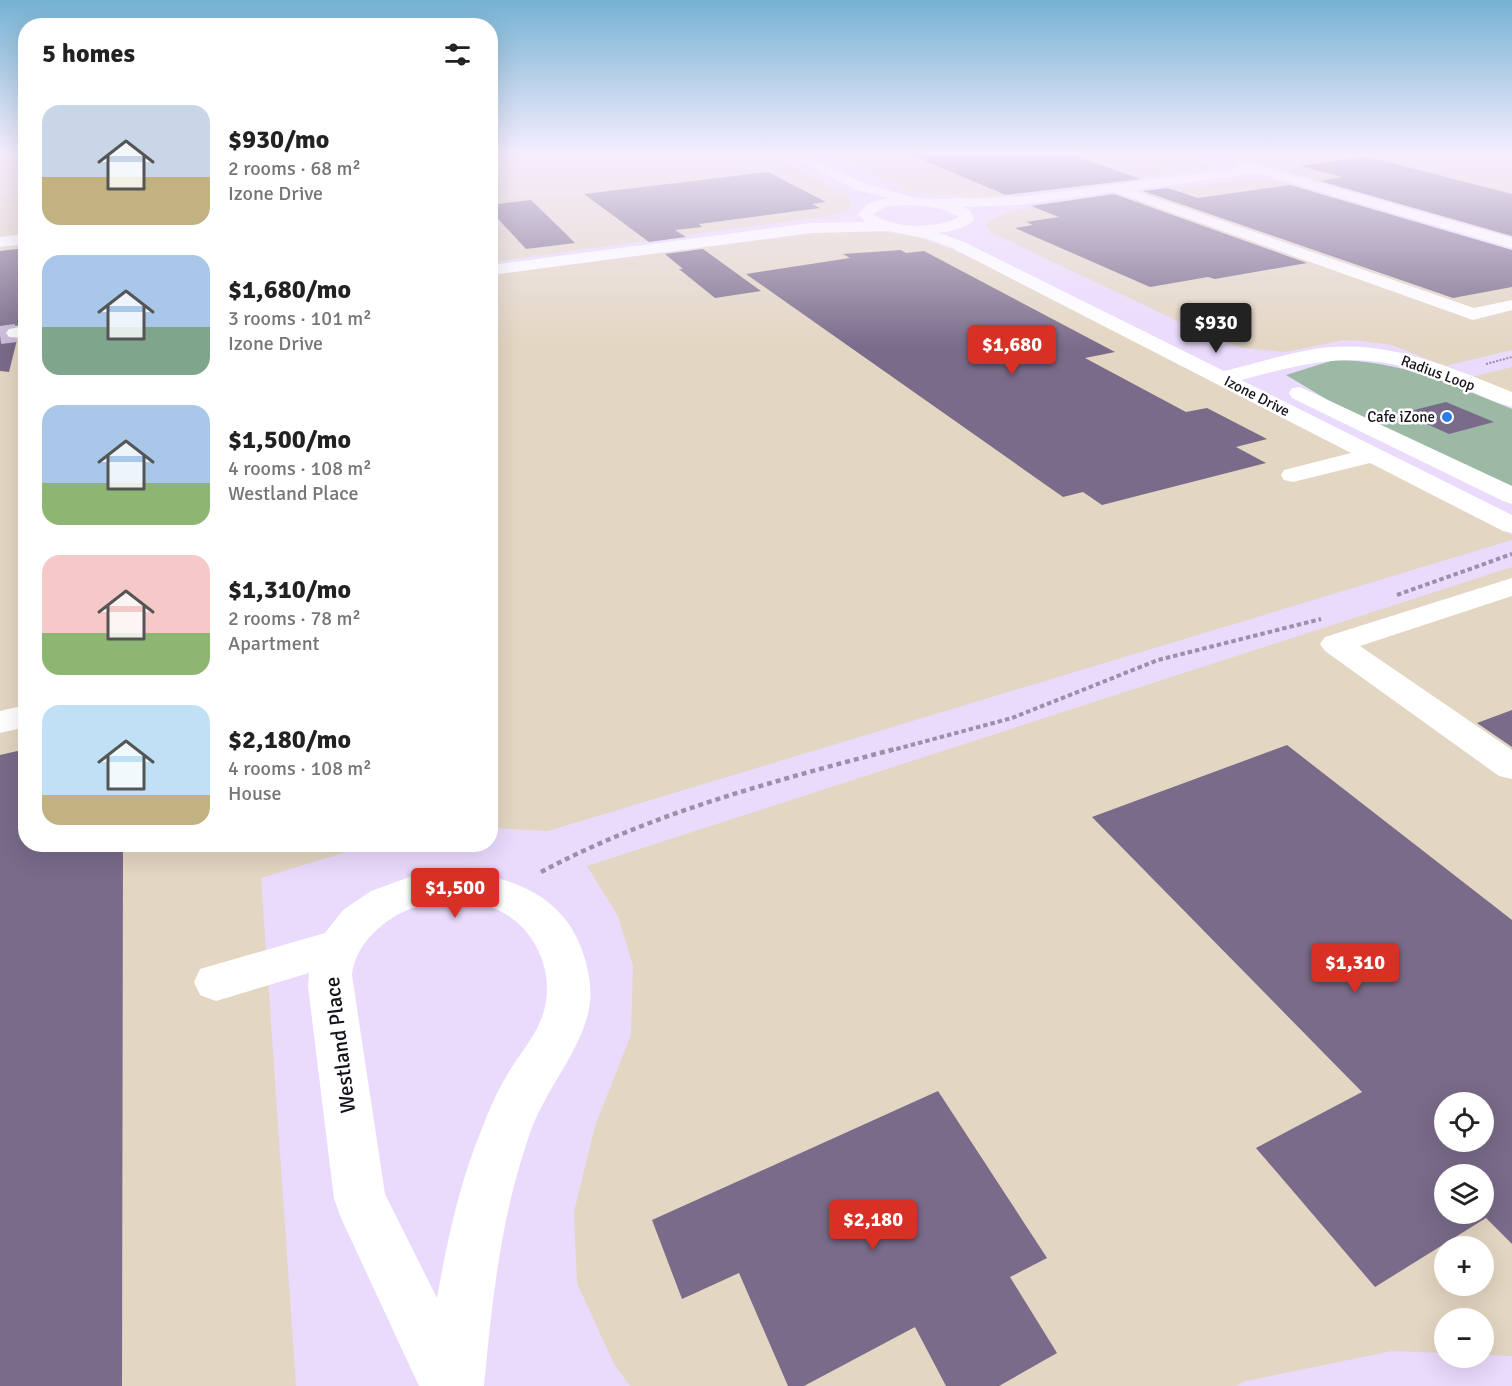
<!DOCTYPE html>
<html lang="en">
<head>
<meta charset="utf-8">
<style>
  body { margin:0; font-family:Signika,sans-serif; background:#f2f2f2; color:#222; height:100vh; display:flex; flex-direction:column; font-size:22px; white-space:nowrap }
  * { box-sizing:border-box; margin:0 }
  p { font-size:20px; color:#767676 }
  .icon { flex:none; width:33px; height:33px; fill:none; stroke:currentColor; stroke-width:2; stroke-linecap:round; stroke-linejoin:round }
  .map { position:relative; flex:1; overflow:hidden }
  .details { position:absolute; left:18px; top:18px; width:480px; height:834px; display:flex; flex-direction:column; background:#fff; border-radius:24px; box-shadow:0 6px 24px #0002 }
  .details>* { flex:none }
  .fabs { position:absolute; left:1434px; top:1092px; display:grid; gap:12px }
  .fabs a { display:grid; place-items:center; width:60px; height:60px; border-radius:50%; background:#fff; box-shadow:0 6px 24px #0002; font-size:30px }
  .price { position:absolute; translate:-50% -51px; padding:0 14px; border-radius:6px; background:#d93025; color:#fff; font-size:20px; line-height:39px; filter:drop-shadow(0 2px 3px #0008) }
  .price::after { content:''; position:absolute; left:50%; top:36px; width:18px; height:14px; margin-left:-9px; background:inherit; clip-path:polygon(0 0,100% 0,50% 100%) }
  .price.selected { background:#222; color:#fff }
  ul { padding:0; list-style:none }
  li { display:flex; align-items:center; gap:18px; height:150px; padding:0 24px }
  li span { display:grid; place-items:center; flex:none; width:168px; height:120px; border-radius:18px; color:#555 }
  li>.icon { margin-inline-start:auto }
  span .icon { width:72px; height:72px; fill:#fffc; stroke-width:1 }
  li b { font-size:26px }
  h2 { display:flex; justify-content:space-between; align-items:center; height:72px; padding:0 24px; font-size:26px }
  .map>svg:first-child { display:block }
  .industrial { fill:#e3d6c2; fill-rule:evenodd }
  .green { fill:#9cb9a5 }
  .building { fill:#796b89; fill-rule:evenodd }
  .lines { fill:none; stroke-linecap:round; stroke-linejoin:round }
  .minor-tunnel { stroke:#cabcdb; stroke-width:18; stroke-dasharray:18 9; stroke-linecap:butt }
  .path-far2 { stroke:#9b8fa9; stroke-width:2; stroke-dasharray:2 1.5; stroke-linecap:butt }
  .path-far1 { stroke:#9b8fa9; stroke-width:4; stroke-dasharray:4.5 3; stroke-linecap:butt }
  .path { stroke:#9b8fa9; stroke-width:4.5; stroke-dasharray:5 4; stroke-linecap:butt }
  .minor { fill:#fff; fill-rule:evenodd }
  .poi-dot { fill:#2d7de8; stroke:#fff; stroke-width:2 }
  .labels { text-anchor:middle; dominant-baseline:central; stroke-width:5; stroke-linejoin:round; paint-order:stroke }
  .far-street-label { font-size:15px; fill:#17111d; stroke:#fff }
  .far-poi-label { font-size:15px; fill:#17111d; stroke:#fff; text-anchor:end }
  .near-street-label { font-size:21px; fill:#17111d; stroke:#fff }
</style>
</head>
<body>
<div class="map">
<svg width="1512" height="1386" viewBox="0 0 1512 1386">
  <rect width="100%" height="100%" fill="#eadafc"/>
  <path class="industrial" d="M0,154H25L26,844L369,845L261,878L296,1386H0Z
    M490,154H772L848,197L851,204L848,210L828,216L491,262Z
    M831,154H1175L1210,166L1208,168L978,199L910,191Z
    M1227,154H1512V237Z
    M1249,179L1280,181L1468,239L1512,257V350L1445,366L1392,345L1361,341L1344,340L1285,352L1244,348L1220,341L990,232L985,225L991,219L1012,211Z
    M863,230L914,235L979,260L1512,535V540L548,831L491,828L490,275L823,232Z
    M1512,367V393L1472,377Z
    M1512,567V1356L1484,1355V1318H1444V1353L1392,1351L1246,1381L1236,1386H630L614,1364L577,1283L574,1212L595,1126L631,1035L633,966L618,916L587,866ZM1444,1102H1484V1142H1444ZM1444,1174H1484V1214H1444ZM1444,1246H1484V1286H1444Z"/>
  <path class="green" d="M1334,360C1403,361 1450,384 1512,409V489L1333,403L1286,375Z"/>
  <path class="building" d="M908,154H1070L1141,179L1006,195Z
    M1365,156L1512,194V236L1320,181L1342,177L1300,166Z
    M768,172L826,202L812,204L820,208L699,224L702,227L675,230L686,237L649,242L584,194Z
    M1290,185L1512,250V287L1453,298L1143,191L1168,188L1198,198Z
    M1114,194L1307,263L1215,279L1208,277L1150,287L1015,228L1033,225L1026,222L1059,217L1031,206Z
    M531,200L566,234L575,243L526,249L490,210V205Z
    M26,248V307L21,325L9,327L4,332L7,338L17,340L9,372L0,371V251Z
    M703,249L761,291L715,298L679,269H683L665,254Z
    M901,250L906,253L924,251L1115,352L1085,358L1186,412L1207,408L1267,439L1236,447L1266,463L1102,505L1083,492L1063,497L746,274L850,258L843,254Z
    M1446,402L1494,422L1449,434L1402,413Z
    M1512,710V747L1477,723Z
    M1287,745L1512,920V1244L1486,1218L1375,1287L1256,1148L1362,1092L1092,817ZM1444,1102H1484V1142H1444ZM1444,1174H1484V1214H1444Z
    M26,749V844H123L122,1386H0V755Z
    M938,1091L1047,1258L1010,1277L1057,1353L999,1386H946L915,1327L804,1386H788L739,1273L682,1299L652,1220Z"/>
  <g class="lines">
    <path class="minor-tunnel" d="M0,335L16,333"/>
    <path class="path-far2" d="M1486,364L1512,357"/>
    <path class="path-far1" d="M1397,595L1512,554
      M889,751L1012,718L1158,660L1321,619"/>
    <path class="path" d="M541,872C651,813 774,781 895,749"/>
    <path class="minor" d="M786,154H802L866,184L911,197L935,199L1018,197L1239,168L1234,164L1240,160L1512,238V248L1257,173L1133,190L1474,308L1512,300V310L1473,320L1114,192L1018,205L962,207L970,210L974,219C966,229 951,231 939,233L964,242L1224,371C1260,363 1295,350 1331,347C1395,342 1455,369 1512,392V407C1485,400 1461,385 1435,376C1358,349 1317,360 1241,380L1512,515V533L1503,531L1370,463L1293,482L1284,480L1281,475L1284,470L1351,453L952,248L928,239L888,231L811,233L490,275V265L811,223L865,222L858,214L869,203L888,198L856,190ZM913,205L943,209L959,217C939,229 891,229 873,214L887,206Z
      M26,234V244L0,247V237Z
      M26,326V338L9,337L6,333L9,329Z
      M1300,387L1512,486V504L1503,501L1292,398L1289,393L1292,388Z
      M1512,578V596L1360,646L1512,750V779L1499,776L1325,651L1320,644L1325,637Z
      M26,705V727L0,733V711Z
      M451,870C512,876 567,895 585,959C591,981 593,999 586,1021C576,1052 556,1078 542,1106C532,1124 527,1142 521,1161C499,1234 491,1311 484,1386H419L341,1218L334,1199L308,986L309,973L216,1001L200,995L194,982L200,969L325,933L343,910L371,891L418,874ZM451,901C468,903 485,903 500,911C540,931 559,983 539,1024C532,1040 520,1054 510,1070C498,1089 489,1110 481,1131C459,1184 447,1242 437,1298L385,1194L352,975C355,941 391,912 423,905C432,903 442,902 451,901Z"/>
  </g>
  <linearGradient id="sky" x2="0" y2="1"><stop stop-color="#75b2d3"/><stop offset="0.44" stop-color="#f6eefe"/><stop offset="1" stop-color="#f6eefe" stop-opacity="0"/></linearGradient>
  <rect width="1512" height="348" fill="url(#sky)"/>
  <circle class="poi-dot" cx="1447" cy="417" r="6"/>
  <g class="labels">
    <g class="far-street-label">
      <text transform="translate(1438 373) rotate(20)">Radius Loop</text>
      <text transform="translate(1257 396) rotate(27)">Izone Drive</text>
    </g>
    <g class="far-poi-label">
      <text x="1435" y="417">Cafe iZone</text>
    </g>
    <g class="near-street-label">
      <text transform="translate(340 1045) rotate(-97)">Westland Place</text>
    </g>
  </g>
</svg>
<div class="fabs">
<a><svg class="icon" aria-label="locate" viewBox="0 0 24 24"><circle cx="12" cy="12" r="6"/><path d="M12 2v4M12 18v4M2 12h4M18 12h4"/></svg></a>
<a><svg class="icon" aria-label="layers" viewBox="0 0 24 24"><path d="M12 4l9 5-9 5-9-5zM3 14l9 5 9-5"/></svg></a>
<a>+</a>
<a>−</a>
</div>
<b class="price selected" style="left:1216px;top:354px">$930</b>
<b class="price" style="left:1012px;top:376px">$1,680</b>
<b class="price" style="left:455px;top:919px">$1,500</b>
<b class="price" style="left:1355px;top:994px">$1,310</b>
<b class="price" style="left:873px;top:1251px">$2,180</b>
<section class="details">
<h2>5 homes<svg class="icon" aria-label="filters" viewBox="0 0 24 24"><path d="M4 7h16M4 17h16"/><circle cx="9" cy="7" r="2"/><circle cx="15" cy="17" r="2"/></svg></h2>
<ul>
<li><span style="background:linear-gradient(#c9d6e8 60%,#c2b280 0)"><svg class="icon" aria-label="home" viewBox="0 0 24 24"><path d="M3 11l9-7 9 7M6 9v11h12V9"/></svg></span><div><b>$930/mo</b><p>2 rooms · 68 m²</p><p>Izone Drive</p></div></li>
<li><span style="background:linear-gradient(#a9c7e8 60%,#7fa58c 0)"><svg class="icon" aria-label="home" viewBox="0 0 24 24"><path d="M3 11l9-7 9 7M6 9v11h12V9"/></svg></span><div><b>$1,680/mo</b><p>3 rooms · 101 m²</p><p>Izone Drive</p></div></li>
<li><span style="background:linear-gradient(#a9c7e8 65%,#8fb573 0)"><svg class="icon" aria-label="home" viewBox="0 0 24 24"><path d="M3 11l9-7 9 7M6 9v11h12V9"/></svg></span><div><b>$1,500/mo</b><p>4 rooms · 108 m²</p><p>Westland Place</p></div></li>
<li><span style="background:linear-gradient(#f6c9c9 65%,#8fb573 0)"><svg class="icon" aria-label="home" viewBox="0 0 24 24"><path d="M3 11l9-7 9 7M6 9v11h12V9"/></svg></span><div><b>$1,310/mo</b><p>2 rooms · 78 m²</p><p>Apartment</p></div></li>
<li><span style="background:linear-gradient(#bfe0f5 75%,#c2b280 0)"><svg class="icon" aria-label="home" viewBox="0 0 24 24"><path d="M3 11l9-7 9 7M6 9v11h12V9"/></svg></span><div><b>$2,180/mo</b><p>4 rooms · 108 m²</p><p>House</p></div></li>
</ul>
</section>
</div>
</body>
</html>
